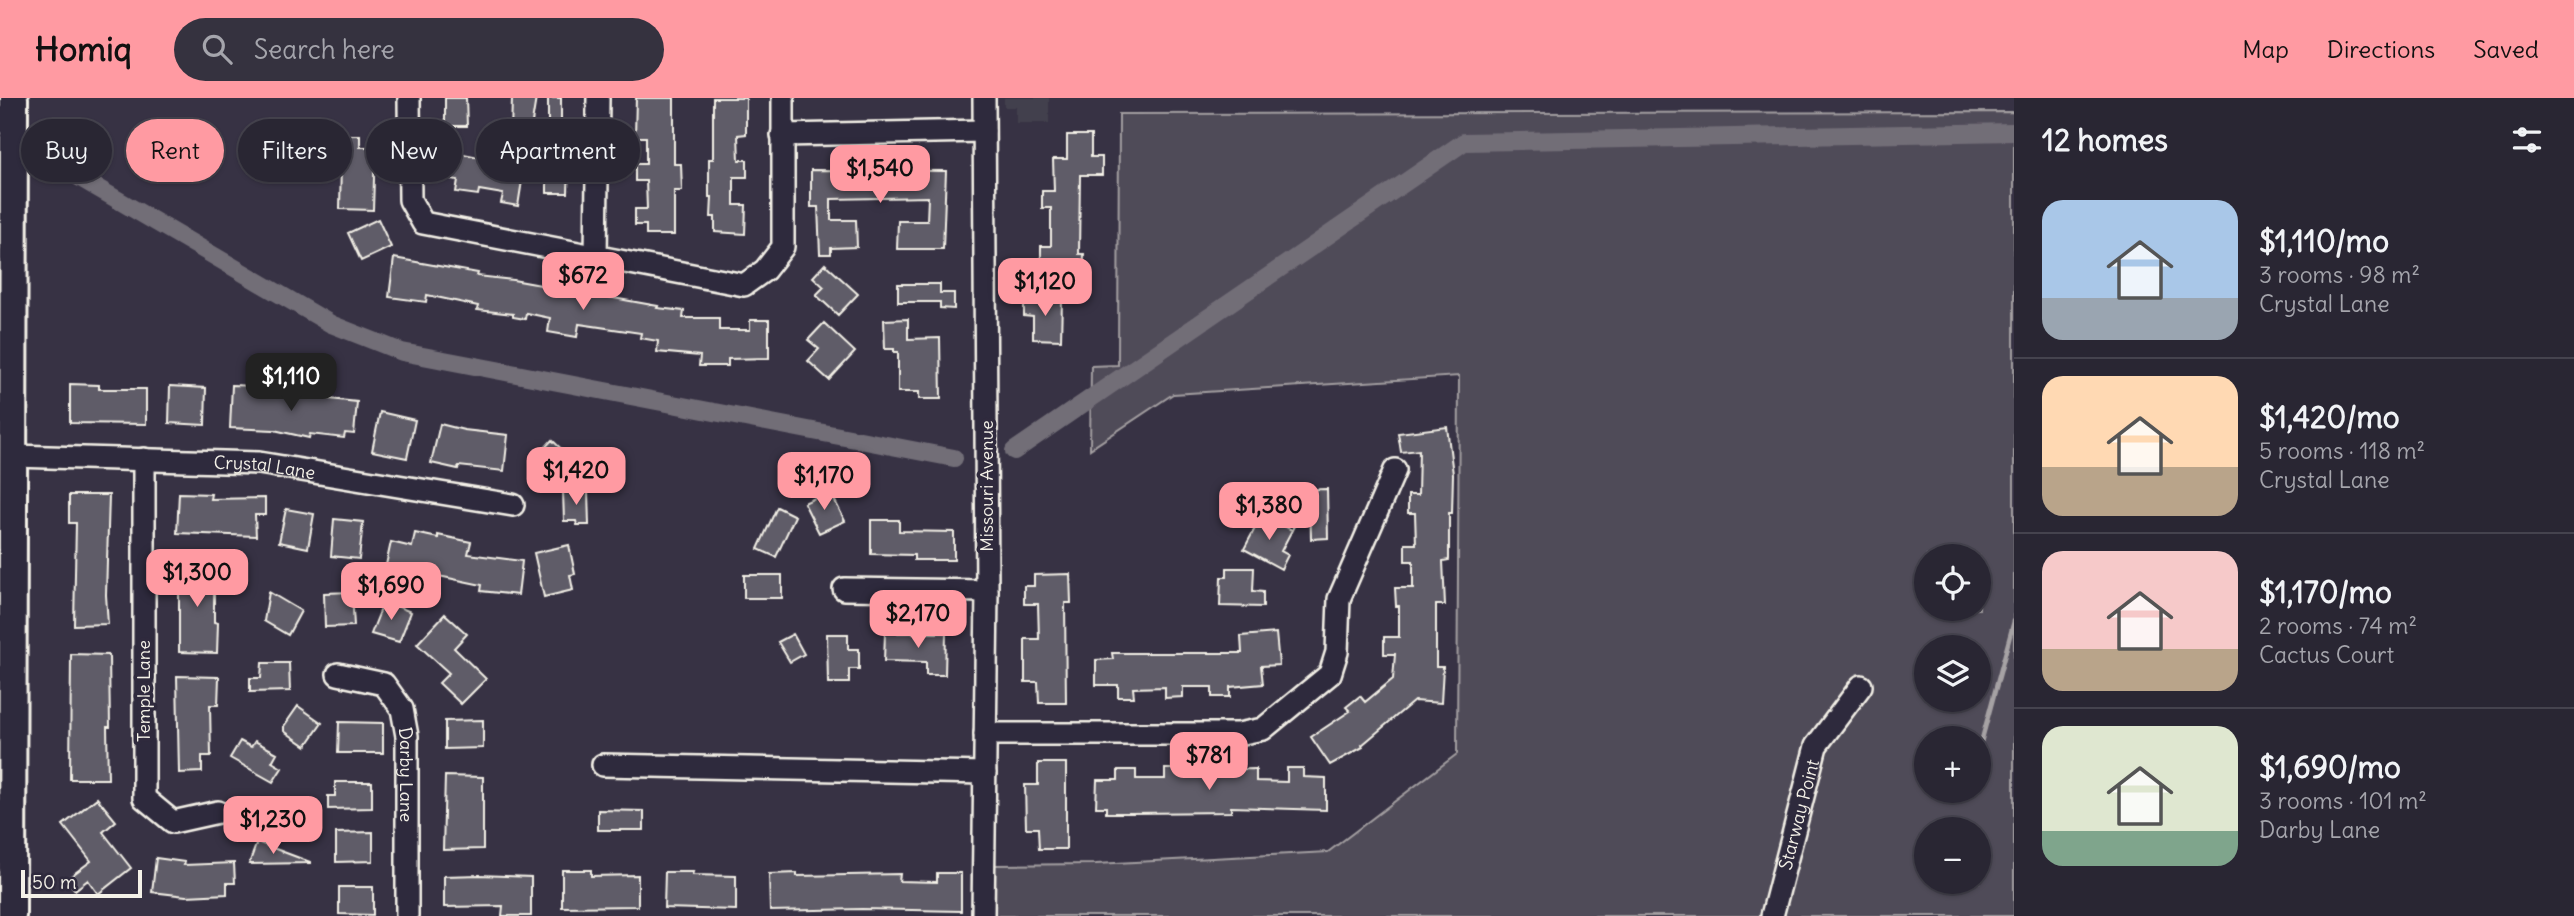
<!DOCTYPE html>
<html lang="en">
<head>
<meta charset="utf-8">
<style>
  body { margin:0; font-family:Delius,sans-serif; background:#35323f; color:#f1f3f6; height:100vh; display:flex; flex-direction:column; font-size:26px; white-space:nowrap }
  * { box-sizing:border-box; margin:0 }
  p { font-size:23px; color:#a5a5ac }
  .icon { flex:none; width:38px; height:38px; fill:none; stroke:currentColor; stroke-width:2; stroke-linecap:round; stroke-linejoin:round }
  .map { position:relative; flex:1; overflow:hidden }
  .sheet { display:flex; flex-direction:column; background:#292633; width:560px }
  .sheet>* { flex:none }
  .hud { position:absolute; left:21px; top:21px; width:665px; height:63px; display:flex; gap:14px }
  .controls { position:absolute; left:1914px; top:446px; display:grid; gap:14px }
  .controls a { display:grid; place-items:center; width:77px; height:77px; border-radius:50%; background:#292633; box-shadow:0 2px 5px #0004,0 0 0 2px #45434e; font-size:35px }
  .scale { position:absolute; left:21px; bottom:18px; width:121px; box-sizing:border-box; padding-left:7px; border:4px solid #f4f1e8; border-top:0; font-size:19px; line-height:24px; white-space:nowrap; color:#f4f1e8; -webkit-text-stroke:5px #2f2a3d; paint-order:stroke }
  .price { position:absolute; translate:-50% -60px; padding:0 16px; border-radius:14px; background:#ff9aa2; color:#111; font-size:23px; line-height:46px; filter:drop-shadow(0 2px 4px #0008) }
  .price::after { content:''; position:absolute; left:50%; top:42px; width:21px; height:16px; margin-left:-10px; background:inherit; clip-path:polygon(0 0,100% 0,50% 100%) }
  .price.selected { background:#222; color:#fff }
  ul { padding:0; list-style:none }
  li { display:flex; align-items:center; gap:21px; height:175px; padding:0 28px }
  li+li { border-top:2px solid #45434e }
  li span { display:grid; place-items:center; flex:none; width:196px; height:140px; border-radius:21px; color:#555 }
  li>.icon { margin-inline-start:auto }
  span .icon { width:84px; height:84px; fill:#fffc; stroke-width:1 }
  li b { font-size:30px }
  h2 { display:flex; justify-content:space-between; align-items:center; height:84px; padding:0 28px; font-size:30px }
  .chip { padding:0 24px; border-radius:32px; background:#292633; box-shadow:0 2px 5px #0004,0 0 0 2px #45434e; font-size:24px; line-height:63px }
  .chip.selected { background:#ff9aa2; color:#111 }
  header { display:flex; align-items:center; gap:42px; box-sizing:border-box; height:98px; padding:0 35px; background:#ff9aa2; color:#111 }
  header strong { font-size:33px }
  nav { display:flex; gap:38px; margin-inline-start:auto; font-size:24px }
  .search { width:490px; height:63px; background:#35323f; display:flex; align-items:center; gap:18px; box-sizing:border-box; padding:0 24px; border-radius:38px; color:#a5a5ac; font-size:26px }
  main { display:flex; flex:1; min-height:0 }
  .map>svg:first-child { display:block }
  .built { fill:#433f4e }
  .green { fill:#504b59; stroke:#a29ea0; stroke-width:2; fill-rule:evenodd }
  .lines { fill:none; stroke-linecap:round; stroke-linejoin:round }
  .stream { stroke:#a6a2a4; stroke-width:4.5 }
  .canal { stroke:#726e77; stroke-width:18 }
  .building { fill:#5f5c67; stroke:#f4f1e8; stroke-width:2 }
  .minor-casing { stroke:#f4f1e8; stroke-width:26 }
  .major-casing { stroke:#f4f1e8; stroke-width:32 }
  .minor { stroke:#2f2a3d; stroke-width:21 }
  .major { stroke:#2f2a3d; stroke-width:26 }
  .labels { text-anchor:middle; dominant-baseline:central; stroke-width:7; stroke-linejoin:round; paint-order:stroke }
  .street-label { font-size:18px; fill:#f4f1e8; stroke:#2f2a3d }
</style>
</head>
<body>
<header>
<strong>Homiq</strong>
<div class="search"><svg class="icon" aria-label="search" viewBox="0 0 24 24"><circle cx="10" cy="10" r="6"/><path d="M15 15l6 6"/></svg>Search here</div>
<nav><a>Map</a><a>Directions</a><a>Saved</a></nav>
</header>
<main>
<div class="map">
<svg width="2014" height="818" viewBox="0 0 2014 818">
  <rect width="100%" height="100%" fill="#373244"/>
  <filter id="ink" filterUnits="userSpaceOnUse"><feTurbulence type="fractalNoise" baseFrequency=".0143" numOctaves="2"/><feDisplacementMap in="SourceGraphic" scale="14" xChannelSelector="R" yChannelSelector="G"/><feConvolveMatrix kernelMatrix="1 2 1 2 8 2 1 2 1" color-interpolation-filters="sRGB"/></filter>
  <g filter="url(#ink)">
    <path class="built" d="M1004,0H1049V25H1016V9H1004Z"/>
    <path class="green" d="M2014,14V818H993V767L1096,766L1328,754L1457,656L1459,278L1173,296L1090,351L1091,268L1118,267L1119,16ZM1927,458H1979V511H1927ZM1927,550H1979V602H1927ZM1927,640H1979V693H1927ZM1927,732H1979V784H1927Z"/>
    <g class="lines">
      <path class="stream" d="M1979,652L2014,523"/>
      <path class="canal" d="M58,67L331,226L402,254L954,360
        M1014,353L1464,44L2014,34"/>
    </g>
    <path class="building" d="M445,0H466L467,28H445Z
      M512,0H536L530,37H511Z
      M548,0H561V25H548Z
      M636,0H674V66H681L682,93H674V137H646V127H635V111H647L646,83H635V66H646V39H635Z
      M713,0H746V36L738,37L739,62H747V79H734V107H746L745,136L715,134V119H711L712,99H709V61H713Z
      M330,37H360V49H375L373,112L340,111L341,66L330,65Z
      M1067,37H1091V59H1102V77H1080L1079,156H1084L1083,187H1057V176H1053V164H1041V148H1051V110H1042V93H1054L1053,61H1067Z
      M448,53L484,60V63L524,70L518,108L501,105L503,96L479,92L478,97L456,94L458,82L443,80Z
      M547,62L569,63L568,95H547Z
      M811,72L946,73L943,151H897L898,123H927L928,99L831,101V122H856L857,149L831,150V156H820L818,109H811Z
      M378,121L391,149L361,163L348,135Z
      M394,160L478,175L477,178L513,182L658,208L657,210L684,213L683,220H719V232H750V222H769V260L728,261V268H699L700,258L657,254L658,243L640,240L641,235L579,226L577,239L548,234L550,220L526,215L525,221L513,219V216L477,212L478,208L427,197L426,204L389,199Z
      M825,166L858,196L838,217L816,197L824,189L813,179Z
      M898,186H940V195H954V211L940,210V204H898Z
      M1024,202H1062L1061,242L1033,241V219L1024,218Z
      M908,221V241L940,240L941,301H919V294H898V254H894V251H885L884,222Z
      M824,225L855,254L829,282L808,263L819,251L808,242Z
      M70,286L99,287V291H146V326L70,325Z
      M232,287L256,288L311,299L357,304L354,336L345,335L344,340L310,336L309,340L274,332L230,330Z
      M170,288L206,290L205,327L169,325Z
      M380,314L415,322L407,360L372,353Z
      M440,326L464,332L508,337L504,373L459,368L458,371L431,365Z
      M1447,329L1453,376L1452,415H1449V462L1443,463L1445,507H1436V569H1443L1441,605L1414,603L1362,647L1363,649L1330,667L1311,639L1350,613L1346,609L1360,598L1365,604L1393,581L1395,556H1384V539H1399V508H1396L1395,490H1413V463H1405V446H1416L1415,415H1408V397H1418L1419,352L1401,354L1398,335Z
      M552,342L573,362L551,385L531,365Z
      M1327,391L1328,440L1311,441L1310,400L1293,430V392Z
      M563,393H588L589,427H577L576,423H564Z
      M830,393L845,423L819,435L804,405Z
      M179,395L211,396L210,401L265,400V417H255L256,438L177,435Z
      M69,397H109L106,497L108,526L74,527L76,425H69Z
      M777,409L795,418L776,459L758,451Z
      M286,411L314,416L308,450L279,444Z
      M1262,417L1292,432L1281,453L1288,457L1281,471L1244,451Z
      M334,421L363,424L359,461L331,458Z
      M871,422H899V433L954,434V462H914V457L871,456Z
      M415,435L438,440V437L471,444L468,456L522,463L518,497L481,493L482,487L386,467L391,444L412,449Z
      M569,447L575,476L570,477L573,492L544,499L534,455Z
      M179,463H202V473H214V524L218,525L217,555L179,554Z
      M1227,470H1254L1253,493L1263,494V509L1220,508L1221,479H1227Z
      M1070,476L1071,505H1065L1066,605H1039L1038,584H1025V541H1039L1038,506H1024V488H1034V477Z
      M744,477H782V500H744Z
      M269,494L301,513L288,537L264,523Z
      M352,494L354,528L325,529L324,495Z
      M384,503L411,514L399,544L371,536Z
      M445,516L467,536L454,550L486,581L461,606L439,585L449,575L417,546Z
      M885,535H946L945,577H926V564L884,563Z
      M1276,535L1279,567L1261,568L1263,586L1230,589V599H1212V589H1183V599L1165,600V589L1133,590L1134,599H1118V587H1096V562L1113,561L1112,555H1242L1241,538Z
      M793,536L804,556L790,564L778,544Z
      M827,536H848V551H859V571H849V585H828Z
      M71,556L109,557L110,629H107L108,681H70Z
      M262,565H289L290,593L250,594V580H261Z
      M177,578L219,579L218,607H210L211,658H202V674L179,675Z
      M298,608L322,625L306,648L284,633V628Z
      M483,622V650L445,651V623Z
      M339,624L383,625V655H338Z
      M240,643L251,649L255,643L277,655L272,664L282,670L273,684L230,660Z
      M1038,665H1066V751H1039L1038,730H1026L1025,687H1038Z
      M1287,670H1303V679L1326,680V712L1231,709V714L1131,715H1106V709H1096L1097,682H1118V672H1136V681H1165V671H1182V678L1212,676V672L1256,671V683L1287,684Z
      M445,678L483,679V751L443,752Z
      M335,684H372V710L328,711V698H335Z
      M97,700L116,723L103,734L131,770L98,796L88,782L75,792L67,781L91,763L63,727Z
      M268,702H299V731L267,730Z
      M598,712L644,713V732H598Z
      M373,734V763L336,764V735Z
      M257,744L310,764V765L249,766Z
      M156,760L185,764L184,767L234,765L235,785H227V796L186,798L152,794Z
      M562,772H591V778L638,777V808L562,809Z
      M665,774H693L692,777L736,778V812L664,810Z
      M797,775V778L900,776L899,783L937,784V775H961V813L862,811L770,813L769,776Z
      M480,777L531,779V818H502L503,808L444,809V778Z
      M339,789H373V817L339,816Z"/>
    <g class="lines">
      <g class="minor-casing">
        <g id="minor">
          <path d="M409,0L410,102L423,125L744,187L765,172L783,149V0"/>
          <path d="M782,37L984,33"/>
          <path d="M596,159L598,0"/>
          <path id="s1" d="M13,358L259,365L513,407"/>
          <path d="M144,361V700L173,724L218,714"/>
          <path d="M844,491L987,493"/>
          <path id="s2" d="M338,576L384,586L402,611L407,638V818"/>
          <path d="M985,636H1238L1263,631L1330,576L1337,554L1339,501L1395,372"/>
          <path d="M603,667L985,675"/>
          <path d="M983,818L987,493L984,0"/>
          <path id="s3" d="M1772,818L1816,648L1861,588"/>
        </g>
      </g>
      <g class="major-casing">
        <path id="major" d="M12,818L14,0"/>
      </g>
      <use href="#minor" class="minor"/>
      <use href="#major" class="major"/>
    </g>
  </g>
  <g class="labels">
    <g class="street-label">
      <text stroke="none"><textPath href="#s1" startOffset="252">Crystal Lane</textPath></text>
      <text transform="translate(986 388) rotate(-90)">Missouri Avenue</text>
      <text transform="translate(143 593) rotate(-90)">Temple Lane</text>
      <text stroke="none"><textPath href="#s2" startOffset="144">Darby Lane</textPath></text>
      <text stroke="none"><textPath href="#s3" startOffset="105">Starway Point</textPath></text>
    </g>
  </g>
</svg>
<div class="controls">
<a><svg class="icon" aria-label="locate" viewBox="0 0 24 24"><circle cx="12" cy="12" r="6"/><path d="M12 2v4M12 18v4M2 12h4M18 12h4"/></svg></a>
<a><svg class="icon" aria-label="layers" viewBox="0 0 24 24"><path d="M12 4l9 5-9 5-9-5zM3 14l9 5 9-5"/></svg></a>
<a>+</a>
<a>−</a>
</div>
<div class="scale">50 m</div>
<b class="price" style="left:880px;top:107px">$1,540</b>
<b class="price" style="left:583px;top:214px">$672</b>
<b class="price" style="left:1045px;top:220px">$1,120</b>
<b class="price selected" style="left:291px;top:315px">$1,110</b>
<b class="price" style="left:576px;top:409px">$1,420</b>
<b class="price" style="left:824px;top:414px">$1,170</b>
<b class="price" style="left:1269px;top:444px">$1,380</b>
<b class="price" style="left:197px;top:511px">$1,300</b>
<b class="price" style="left:391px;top:524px">$1,690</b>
<b class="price" style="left:918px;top:552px">$2,170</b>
<b class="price" style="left:1209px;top:694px">$781</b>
<b class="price" style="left:273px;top:758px">$1,230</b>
<div class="hud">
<a class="chip">Buy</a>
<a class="chip selected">Rent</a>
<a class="chip">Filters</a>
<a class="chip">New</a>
<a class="chip">Apartment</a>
</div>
</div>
<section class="sheet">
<h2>12 homes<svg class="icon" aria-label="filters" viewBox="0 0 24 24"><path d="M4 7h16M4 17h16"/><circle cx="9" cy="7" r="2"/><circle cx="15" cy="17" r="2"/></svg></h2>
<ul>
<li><span style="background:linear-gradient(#a9c7e8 70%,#9aa5b1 0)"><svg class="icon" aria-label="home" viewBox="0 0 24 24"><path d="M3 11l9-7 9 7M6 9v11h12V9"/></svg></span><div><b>$1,110/mo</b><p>3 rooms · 98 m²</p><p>Crystal Lane</p></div></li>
<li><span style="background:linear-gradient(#ffd9b3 65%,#b9a48a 0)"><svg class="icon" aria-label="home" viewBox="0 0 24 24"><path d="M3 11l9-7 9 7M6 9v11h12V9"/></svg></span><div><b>$1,420/mo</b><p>5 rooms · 118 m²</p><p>Crystal Lane</p></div></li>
<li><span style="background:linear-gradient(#f6c9c9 70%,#b9a48a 0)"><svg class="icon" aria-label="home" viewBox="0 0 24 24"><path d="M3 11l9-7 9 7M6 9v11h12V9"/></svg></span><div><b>$1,170/mo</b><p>2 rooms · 74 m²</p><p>Cactus Court</p></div></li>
<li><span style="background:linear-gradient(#dfe7d0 75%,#7fa58c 0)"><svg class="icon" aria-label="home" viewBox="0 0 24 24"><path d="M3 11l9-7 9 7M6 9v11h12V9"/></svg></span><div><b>$1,690/mo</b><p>3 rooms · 101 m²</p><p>Darby Lane</p></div></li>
</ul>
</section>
</main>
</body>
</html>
